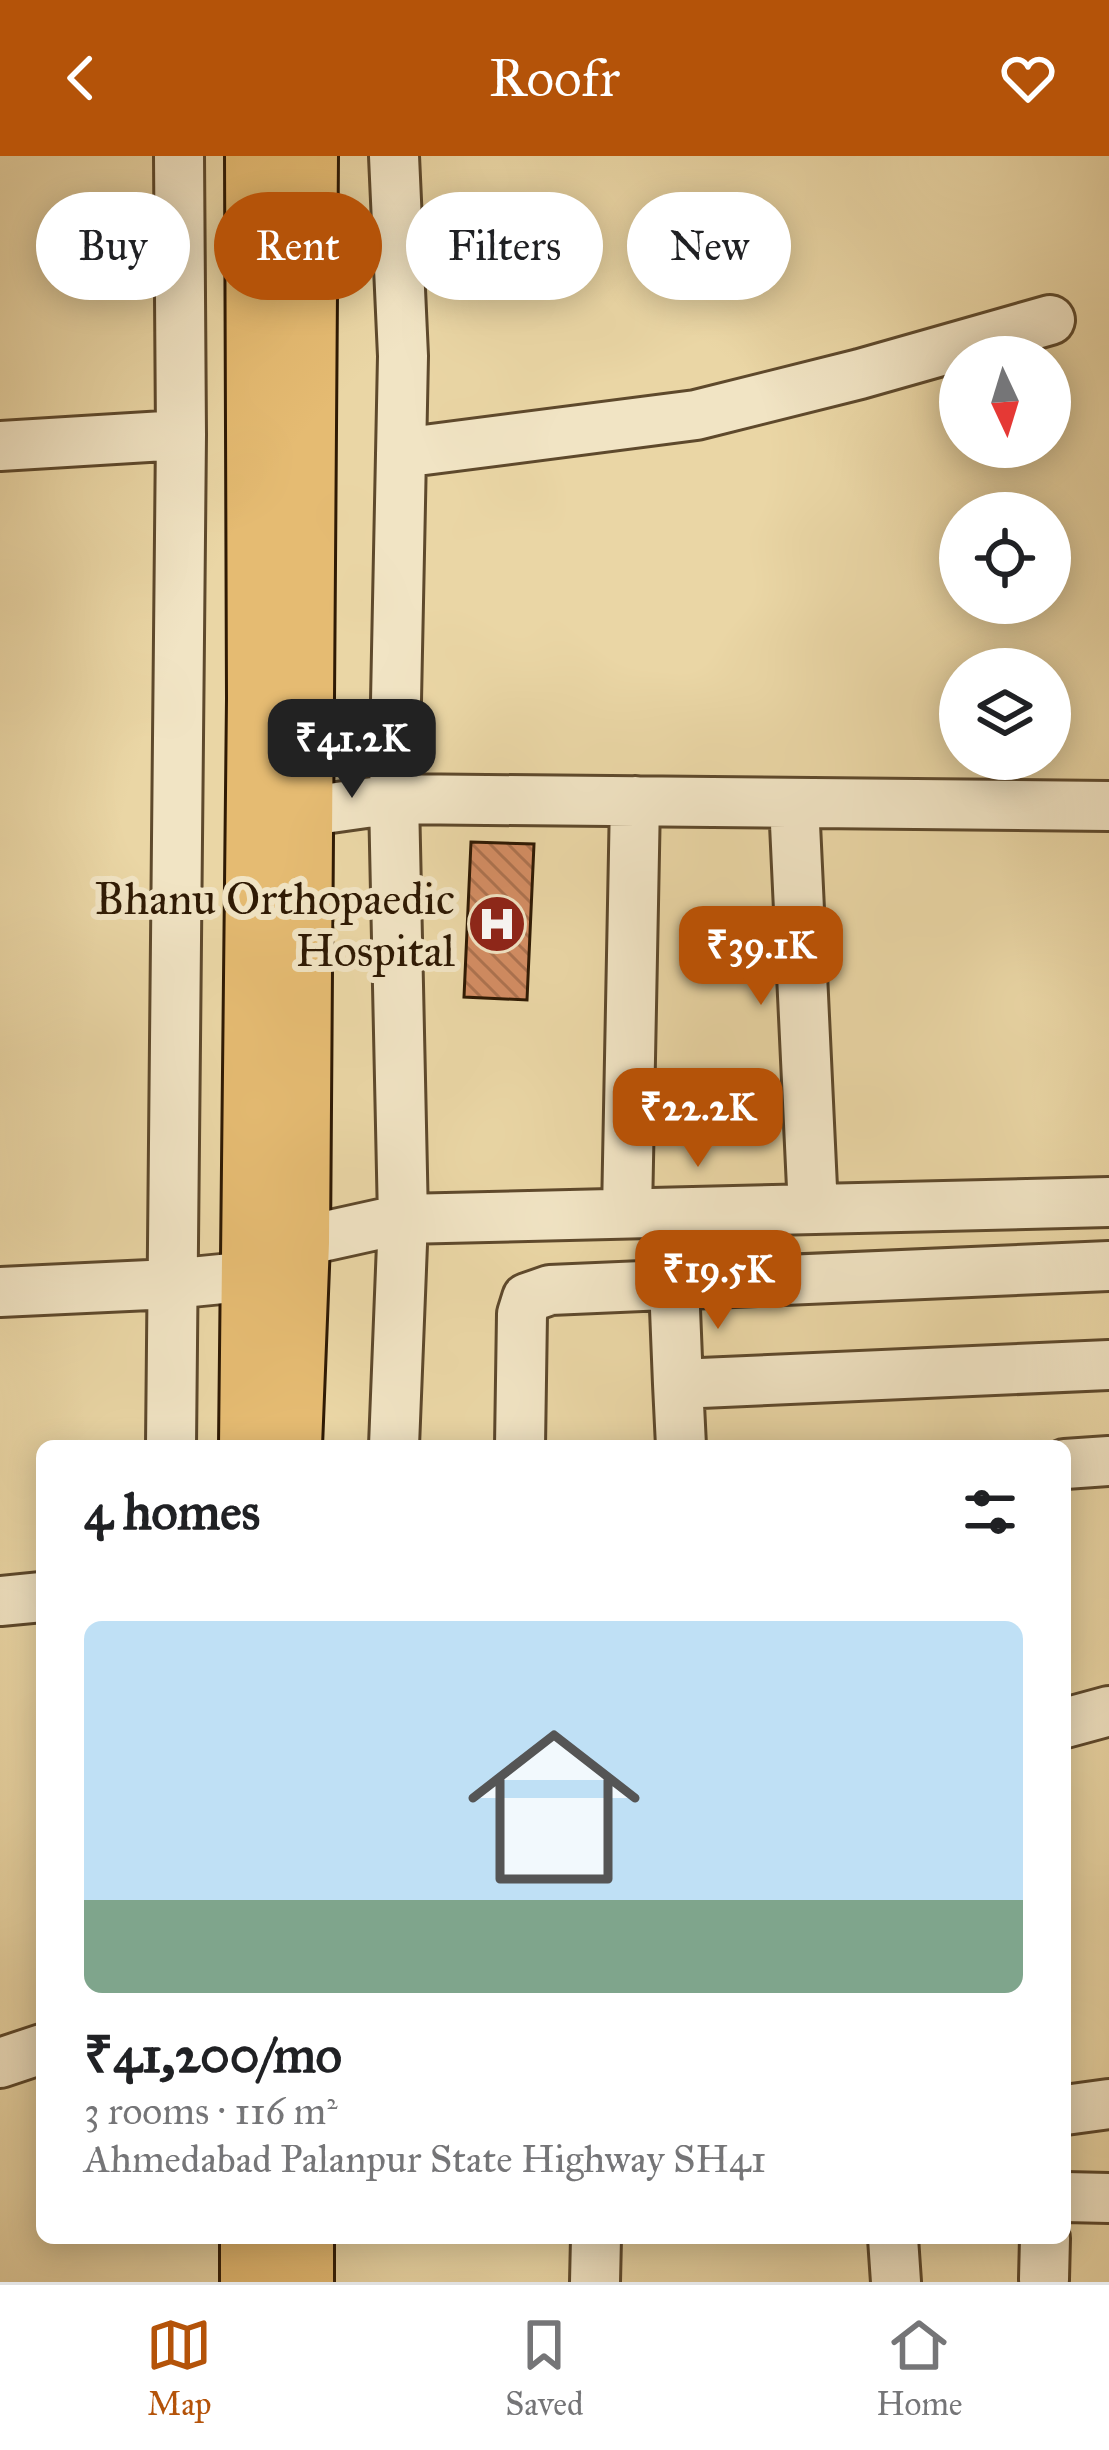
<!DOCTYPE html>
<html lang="en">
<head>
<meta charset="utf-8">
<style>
  body { margin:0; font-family:"IM FELL Great Primer",serif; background:#f6f6f6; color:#202124; height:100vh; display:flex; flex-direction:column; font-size:45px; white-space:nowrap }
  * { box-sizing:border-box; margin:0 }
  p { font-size:39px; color:#757577 }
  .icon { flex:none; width:66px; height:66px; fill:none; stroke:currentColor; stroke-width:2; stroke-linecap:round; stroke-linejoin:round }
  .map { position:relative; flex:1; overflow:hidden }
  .sheet { position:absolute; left:36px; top:1284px; width:1035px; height:804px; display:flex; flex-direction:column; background:#fff; border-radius:18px; box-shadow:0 6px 30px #0003 }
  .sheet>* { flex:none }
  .top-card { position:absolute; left:36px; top:36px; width:1038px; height:108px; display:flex; gap:24px }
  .needle { width:78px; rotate:176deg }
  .buttons { position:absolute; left:939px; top:180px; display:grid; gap:24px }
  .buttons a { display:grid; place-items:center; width:132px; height:132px; border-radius:50%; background:#fff; box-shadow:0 6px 30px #0003; font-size:60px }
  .price { position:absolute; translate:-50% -102px; padding:0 27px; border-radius:24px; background:#b45309; color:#fff; font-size:39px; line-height:78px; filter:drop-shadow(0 3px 6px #0008) }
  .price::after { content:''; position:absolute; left:50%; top:72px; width:36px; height:27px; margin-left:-18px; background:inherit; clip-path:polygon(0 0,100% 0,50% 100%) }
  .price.on { background:#222; color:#fff }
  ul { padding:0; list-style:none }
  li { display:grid; align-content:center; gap:24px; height:636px; padding:0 48px }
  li+li { border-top:3px solid #e0e0e0 }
  li span { display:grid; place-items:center; height:372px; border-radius:18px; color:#555 }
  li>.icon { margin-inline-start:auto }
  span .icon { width:216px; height:216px; fill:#fffc; stroke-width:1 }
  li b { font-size:51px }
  h2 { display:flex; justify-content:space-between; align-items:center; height:144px; padding:0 48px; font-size:51px }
  .tag { padding:0 42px; border-radius:54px; background:#fff; box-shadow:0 6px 30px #0003; font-size:42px; line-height:108px }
  .tag.on { background:#b45309; color:#fff }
  header { display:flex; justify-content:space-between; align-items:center; height:156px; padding:0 48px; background:#b45309; color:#fff; font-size:54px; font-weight:600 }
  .menu { display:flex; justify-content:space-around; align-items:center; height:168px; border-top:3px solid #e0e0e0; background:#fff; font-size:33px; color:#757577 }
  .menu a { display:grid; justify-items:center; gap:6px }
  .menu .on { color:#b45309 }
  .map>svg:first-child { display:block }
  .building { fill:url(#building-back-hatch); stroke:#2f1a04; stroke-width:3 }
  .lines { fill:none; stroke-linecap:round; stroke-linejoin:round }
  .minor-casing { stroke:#5e492c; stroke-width:54 }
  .major-casing { stroke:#2f1a04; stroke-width:66 }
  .minor { stroke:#f1e4c4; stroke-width:48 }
  .major { stroke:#e5bb72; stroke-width:60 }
  .labels { text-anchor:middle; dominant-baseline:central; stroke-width:12; stroke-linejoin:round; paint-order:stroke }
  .poi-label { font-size:45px; fill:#2f1a04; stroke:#f1e4c4; text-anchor:end }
</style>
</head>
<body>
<header><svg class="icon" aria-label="back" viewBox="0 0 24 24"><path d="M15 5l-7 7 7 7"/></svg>Roofr<svg class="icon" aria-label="heart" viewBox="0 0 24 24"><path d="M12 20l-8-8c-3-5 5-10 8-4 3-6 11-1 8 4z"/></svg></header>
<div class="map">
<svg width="1109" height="2126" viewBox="0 0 1109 2126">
  <defs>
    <pattern id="building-back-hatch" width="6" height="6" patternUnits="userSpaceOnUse" patternTransform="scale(3)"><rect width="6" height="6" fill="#d38d63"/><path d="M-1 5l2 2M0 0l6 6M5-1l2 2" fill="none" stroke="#ac724f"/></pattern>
  </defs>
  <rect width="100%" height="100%" fill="#ead6a5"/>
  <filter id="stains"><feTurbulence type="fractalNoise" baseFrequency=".00167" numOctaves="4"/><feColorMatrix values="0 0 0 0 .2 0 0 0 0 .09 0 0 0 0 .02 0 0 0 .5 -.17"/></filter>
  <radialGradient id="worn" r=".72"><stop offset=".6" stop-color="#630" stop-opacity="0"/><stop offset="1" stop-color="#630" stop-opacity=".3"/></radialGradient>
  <path class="building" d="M471,686L534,688L527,844L464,841Z"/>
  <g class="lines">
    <g class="minor-casing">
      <path id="minor" d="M0,290L181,279
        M401,297L696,259L860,218L1050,164
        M794,647L813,1053
        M302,656L394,643L1109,650
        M627,1057L635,645
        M299,1086L403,1063L1109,1046
        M674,1128L678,1228
        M0,1136L171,1128L252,1120
        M171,1290L181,279L179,0
        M394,1290L403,1063L394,643L403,200L394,0
        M520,1290L522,1158L527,1142L550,1134L1109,1110
        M681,1290L678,1228L1109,1209
        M1065,1308L1109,1305
        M0,1445L42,1441
        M1065,1567L1109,1555
        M0,1907L42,1893
        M1065,1954L1109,1948
        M1065,2041L1109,2042
        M893,2082L896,2126
        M1044,2123L1045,2082
        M595,2126L596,2082"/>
    </g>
    <g class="major-casing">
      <path id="major" d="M250,1290L258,543L256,0
        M291,1290L299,1086L307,0
        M251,2082V2126
        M303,2126V2082"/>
    </g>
    <use href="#minor" class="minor"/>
    <use href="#major" class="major"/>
  </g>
  <defs>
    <g id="hospital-disc" transform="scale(3)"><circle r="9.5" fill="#8f2418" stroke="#f1e4c4"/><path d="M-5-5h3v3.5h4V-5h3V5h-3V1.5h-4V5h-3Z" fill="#fff"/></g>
  </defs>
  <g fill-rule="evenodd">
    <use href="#hospital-disc" x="497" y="768"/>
  </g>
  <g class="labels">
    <g class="poi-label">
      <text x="455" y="742">Bhanu Orthopaedic<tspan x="455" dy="52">Hospital</tspan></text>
    </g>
  </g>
  <rect width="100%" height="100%" filter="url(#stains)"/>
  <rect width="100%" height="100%" fill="url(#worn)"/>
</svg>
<div class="buttons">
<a><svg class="needle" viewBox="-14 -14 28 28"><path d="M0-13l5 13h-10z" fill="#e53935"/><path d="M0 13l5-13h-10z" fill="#757577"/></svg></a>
<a><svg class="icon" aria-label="locate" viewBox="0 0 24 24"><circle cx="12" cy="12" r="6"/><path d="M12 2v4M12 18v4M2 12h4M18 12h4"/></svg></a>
<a><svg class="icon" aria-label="layers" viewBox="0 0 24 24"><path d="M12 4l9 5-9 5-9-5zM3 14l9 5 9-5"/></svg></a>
</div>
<b class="price on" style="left:352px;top:645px">₹41.2K</b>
<b class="price" style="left:761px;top:852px">₹39.1K</b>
<b class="price" style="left:698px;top:1014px">₹22.2K</b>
<b class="price" style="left:718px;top:1176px">₹19.5K</b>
<div class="top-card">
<a class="tag">Buy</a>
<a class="tag on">Rent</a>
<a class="tag">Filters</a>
<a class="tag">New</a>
</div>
<section class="sheet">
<h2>4 homes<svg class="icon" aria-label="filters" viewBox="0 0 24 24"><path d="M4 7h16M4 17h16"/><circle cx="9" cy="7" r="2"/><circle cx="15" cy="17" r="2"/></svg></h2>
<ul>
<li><span style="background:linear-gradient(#bfe0f5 75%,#7fa58c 0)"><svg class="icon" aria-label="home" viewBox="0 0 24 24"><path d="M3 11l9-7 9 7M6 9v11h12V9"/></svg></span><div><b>₹41,200/mo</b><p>3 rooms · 116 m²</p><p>Ahmedabad Palanpur State Highway SH41</p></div></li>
</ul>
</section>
</div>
<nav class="menu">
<a class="on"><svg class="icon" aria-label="map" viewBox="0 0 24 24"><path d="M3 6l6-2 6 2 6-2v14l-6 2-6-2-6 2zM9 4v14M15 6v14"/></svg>Map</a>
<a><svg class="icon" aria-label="saved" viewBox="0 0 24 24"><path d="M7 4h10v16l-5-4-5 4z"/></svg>Saved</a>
<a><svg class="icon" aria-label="home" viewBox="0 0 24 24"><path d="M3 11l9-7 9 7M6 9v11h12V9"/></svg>Home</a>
</nav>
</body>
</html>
